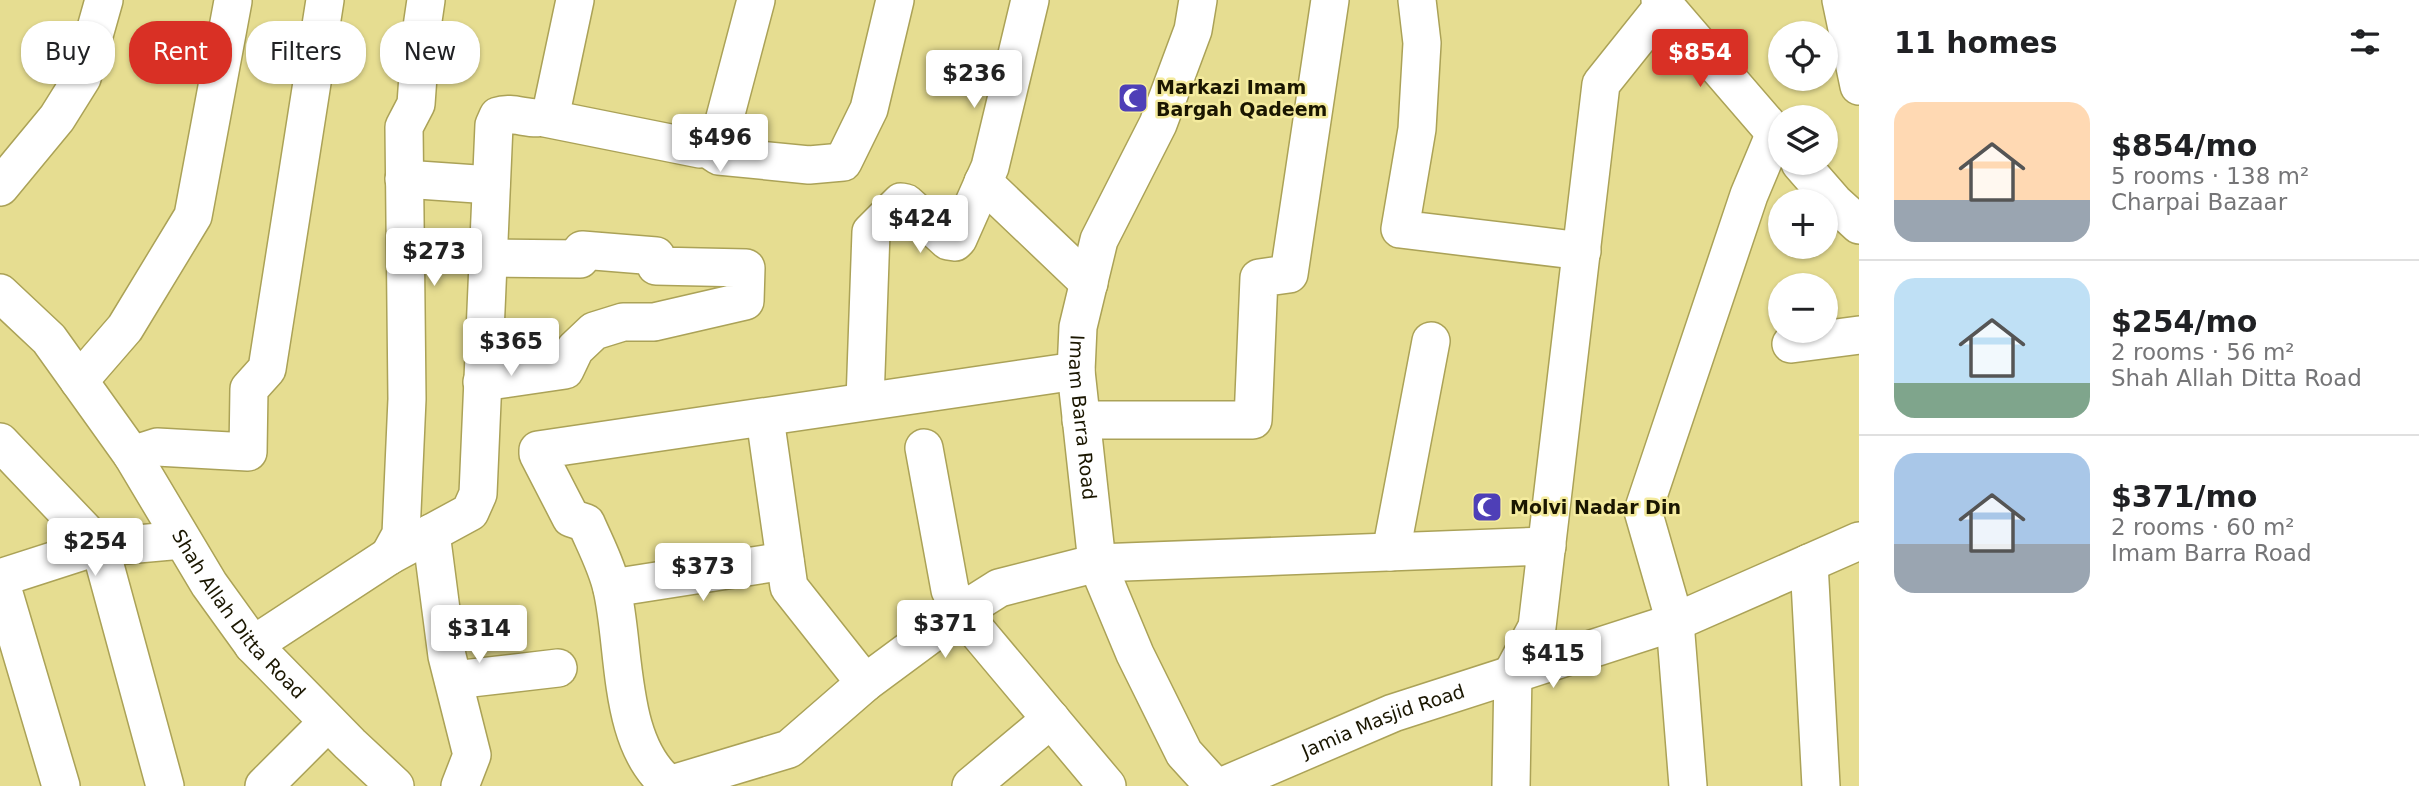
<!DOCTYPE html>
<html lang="en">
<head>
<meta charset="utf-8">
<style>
  body { margin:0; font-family:"DejaVu Sans",sans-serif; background:#f6f6f6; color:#202124; height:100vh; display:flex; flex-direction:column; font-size:26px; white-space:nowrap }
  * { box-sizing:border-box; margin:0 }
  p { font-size:23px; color:#757577 }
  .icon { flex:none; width:38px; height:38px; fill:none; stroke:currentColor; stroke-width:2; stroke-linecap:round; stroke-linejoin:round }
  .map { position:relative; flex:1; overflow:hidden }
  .drawer { display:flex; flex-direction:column; background:#fff; width:560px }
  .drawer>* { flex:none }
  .banner { position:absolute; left:21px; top:21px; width:665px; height:63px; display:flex; gap:14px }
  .tools { position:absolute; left:1768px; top:21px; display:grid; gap:14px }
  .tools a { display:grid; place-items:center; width:70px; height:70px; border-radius:50%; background:#fff; box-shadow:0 2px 5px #0004; font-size:35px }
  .price { position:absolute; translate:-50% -60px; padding:0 16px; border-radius:7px; background:#fff; color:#222; font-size:23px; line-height:46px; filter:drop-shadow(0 2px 4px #0008) }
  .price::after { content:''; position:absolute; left:50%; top:42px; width:21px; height:16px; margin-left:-10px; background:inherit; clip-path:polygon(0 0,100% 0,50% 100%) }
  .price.current { background:#d93025; color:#fff }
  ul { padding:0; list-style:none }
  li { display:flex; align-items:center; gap:21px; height:175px; padding:0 35px }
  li+li { border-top:2px solid #e0e0e0 }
  li span { display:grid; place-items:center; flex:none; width:196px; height:140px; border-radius:21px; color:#555 }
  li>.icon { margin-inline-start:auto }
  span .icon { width:84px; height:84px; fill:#fffc; stroke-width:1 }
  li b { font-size:30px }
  h2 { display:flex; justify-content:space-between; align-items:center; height:84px; padding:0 35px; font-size:30px }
  .chip { padding:0 24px; border-radius:28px; background:#fff; box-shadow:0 2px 5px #0004; font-size:24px; line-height:63px }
  .chip.current { background:#d93025; color:#fff }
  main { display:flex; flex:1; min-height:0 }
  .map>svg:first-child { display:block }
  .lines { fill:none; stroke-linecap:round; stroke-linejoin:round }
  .minor-casing { stroke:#aba257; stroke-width:40 }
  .minor { stroke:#fff; stroke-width:37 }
  .labels { text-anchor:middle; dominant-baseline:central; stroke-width:5; stroke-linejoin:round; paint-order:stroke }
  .poi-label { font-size:19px; font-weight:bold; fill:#1a1600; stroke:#f4eb9e; text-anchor:start }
  .street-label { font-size:19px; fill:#1a1600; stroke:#f4eb9e }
</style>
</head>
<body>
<main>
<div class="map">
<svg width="1859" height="786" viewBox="0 0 1859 786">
  <rect width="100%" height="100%" fill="#e6dd91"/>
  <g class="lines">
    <g class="minor-casing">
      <g id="minor">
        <path id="s1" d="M1198,0L1193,30L1158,124L1099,240L1078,327L1076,371L1097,563L1135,654L1184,753L1214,786"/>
        <path d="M1417,0L1422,43L1417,129L1400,229L1582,251"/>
        <path d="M1660,0L1780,139"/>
        <path d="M1841,0L1859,86"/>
        <path d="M545,118L700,149L718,144L756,0"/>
        <path d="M707,148L719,156L809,165L843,162L869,109L895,0"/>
        <path d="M1800,163L1834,202L1859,225"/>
        <path d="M404,179L491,185"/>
        <path d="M983,182L1089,283"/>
        <path d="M0,187L57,118L82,78L104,0"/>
        <path id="s2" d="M0,293L49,339L132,455L209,584L253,645L350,744L395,786"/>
        <path d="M1791,344L1859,335"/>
        <path d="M79,381L125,328L193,216L233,1"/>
        <path d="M482,382L565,370L575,349L594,331L623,322H654L745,301L746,268L656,266V256L582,250L580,259L487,258"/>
        <path d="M865,401L871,232L901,202L906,203L948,241L955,242L958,239L990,167L1030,0"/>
        <path d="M765,418L789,587L865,683"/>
        <path d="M1081,420H1253L1259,278L1289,274L1330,0"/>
        <path d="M0,442L100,547L165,786"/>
        <path d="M924,448L950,590L961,612L1107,786"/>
        <path d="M132,455L157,447L248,452L249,389L267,369L325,0"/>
        <path d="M431,533L447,656L472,755L460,786"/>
        <path d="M1391,552L1431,341"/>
        <path d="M389,556L401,534L407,399L404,127L416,104L421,34L426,0"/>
        <path d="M1809,563L1821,786"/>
        <path d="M0,578L93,548L182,540"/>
        <path d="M0,580L61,786"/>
        <path d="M612,588L785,561"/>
        <path d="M253,645L389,556L470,512L478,494L494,125L498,116C515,110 537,125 551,113L575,0"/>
        <path d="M454,680L558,668"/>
        <path d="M669,785L789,749L865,683L961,612L999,588L1097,563L1547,546"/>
        <path d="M264,786L328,722"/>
        <path d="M671,786C617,746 626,649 612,589C607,566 595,544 586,523L571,518L538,454V450L1076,371"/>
        <path d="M971,786L1051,719"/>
        <path id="s3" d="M1223,786L1393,713L1675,622L1859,541"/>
        <path d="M1511,786L1513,672L1537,627L1601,84L1665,4"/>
        <path d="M1688,786L1675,622L1643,511L1749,195L1775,133"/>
      </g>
    </g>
    <use href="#minor" class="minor"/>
  </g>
  <defs>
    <g id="mosque-square" transform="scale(1.575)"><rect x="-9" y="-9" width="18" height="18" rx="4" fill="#4e3fb7" stroke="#f4eb9e"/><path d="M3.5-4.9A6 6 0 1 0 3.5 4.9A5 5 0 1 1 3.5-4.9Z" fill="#fff"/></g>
  </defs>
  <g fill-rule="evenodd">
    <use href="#mosque-square" x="1133" y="98"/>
    <use href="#mosque-square" x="1487" y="507"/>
  </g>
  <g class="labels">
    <g class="poi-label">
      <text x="1156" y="87">Markazi Imam<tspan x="1156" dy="22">Bargah Qadeem</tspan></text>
      <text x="1510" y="507">Molvi Nadar Din</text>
    </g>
    <g class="street-label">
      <text stroke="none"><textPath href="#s1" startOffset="441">Imam Barra Road</textPath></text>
      <text stroke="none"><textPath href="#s2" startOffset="402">Shah Allah Ditta Road</textPath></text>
      <text stroke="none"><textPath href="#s3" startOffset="173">Jamia Masjid Road</textPath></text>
    </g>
  </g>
</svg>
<div class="tools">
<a><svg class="icon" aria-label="locate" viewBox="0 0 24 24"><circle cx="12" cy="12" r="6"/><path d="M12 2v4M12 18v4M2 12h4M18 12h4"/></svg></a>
<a><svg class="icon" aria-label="layers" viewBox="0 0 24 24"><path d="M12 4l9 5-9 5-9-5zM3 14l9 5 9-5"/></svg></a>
<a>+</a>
<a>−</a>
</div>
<b class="price current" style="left:1700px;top:89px">$854</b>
<b class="price" style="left:974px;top:110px">$236</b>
<b class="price" style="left:720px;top:174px">$496</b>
<b class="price" style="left:920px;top:255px">$424</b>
<b class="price" style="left:434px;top:288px">$273</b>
<b class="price" style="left:511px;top:378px">$365</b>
<b class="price" style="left:95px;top:578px">$254</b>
<b class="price" style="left:703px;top:603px">$373</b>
<b class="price" style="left:945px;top:660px">$371</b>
<b class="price" style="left:479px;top:665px">$314</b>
<b class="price" style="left:1553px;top:690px">$415</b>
<div class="banner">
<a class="chip">Buy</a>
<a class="chip current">Rent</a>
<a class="chip">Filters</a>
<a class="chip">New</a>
</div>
</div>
<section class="drawer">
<h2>11 homes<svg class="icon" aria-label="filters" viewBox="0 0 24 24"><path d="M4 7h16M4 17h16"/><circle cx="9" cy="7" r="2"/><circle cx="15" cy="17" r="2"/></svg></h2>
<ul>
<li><span style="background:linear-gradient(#ffd9b3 70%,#9aa5b1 0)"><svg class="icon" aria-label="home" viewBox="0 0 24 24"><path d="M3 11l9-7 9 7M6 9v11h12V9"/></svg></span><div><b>$854/mo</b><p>5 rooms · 138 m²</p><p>Charpai Bazaar</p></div></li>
<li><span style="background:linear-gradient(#bfe0f5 75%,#7fa58c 0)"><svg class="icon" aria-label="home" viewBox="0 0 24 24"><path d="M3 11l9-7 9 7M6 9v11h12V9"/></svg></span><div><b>$254/mo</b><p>2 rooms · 56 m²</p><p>Shah Allah Ditta Road</p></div></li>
<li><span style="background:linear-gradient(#a9c7e8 65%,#9aa5b1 0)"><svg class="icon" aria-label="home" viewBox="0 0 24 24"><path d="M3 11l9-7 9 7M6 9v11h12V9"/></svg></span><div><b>$371/mo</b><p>2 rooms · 60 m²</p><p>Imam Barra Road</p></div></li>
</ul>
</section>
</main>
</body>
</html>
